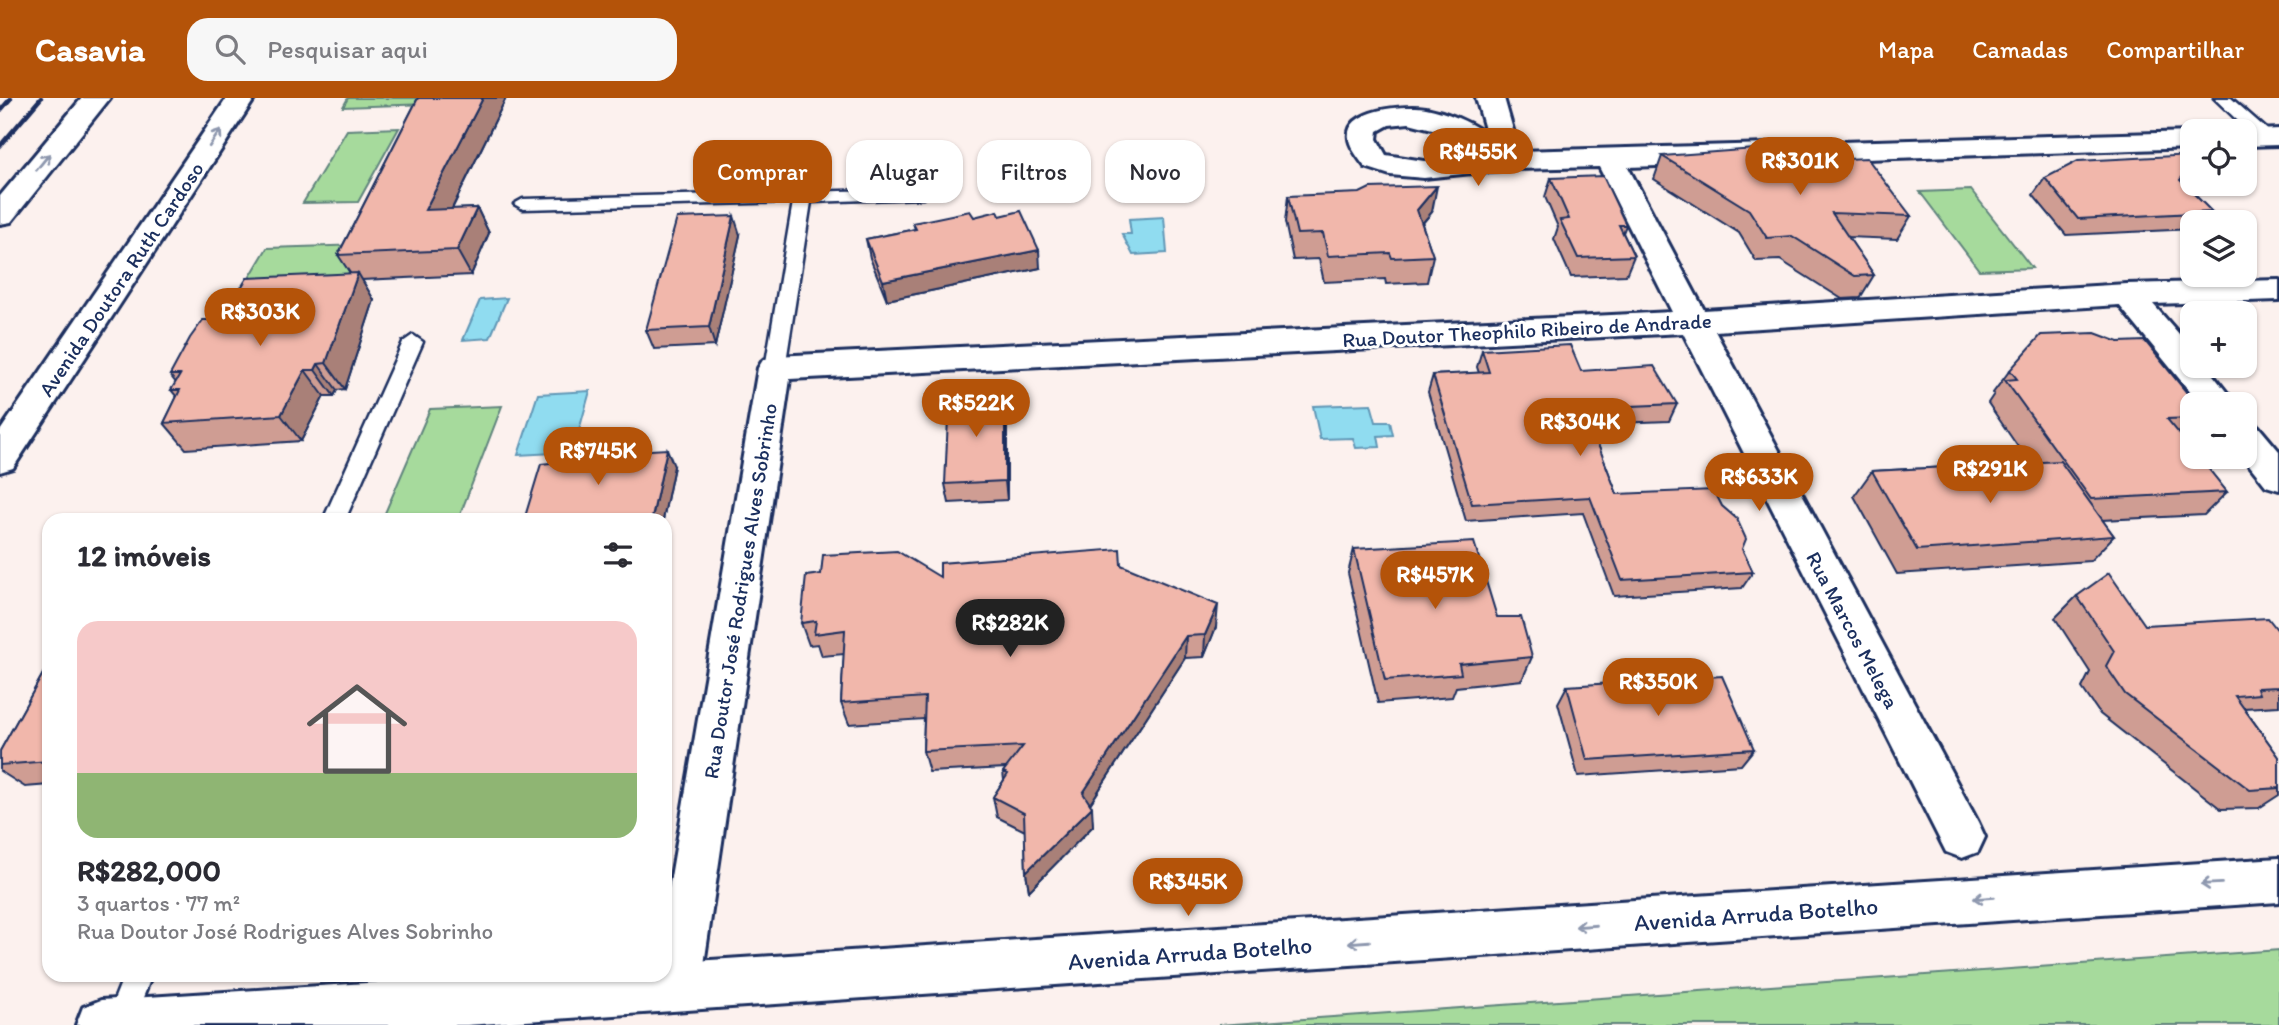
<!DOCTYPE html>
<html lang="pt">
<head>
<meta charset="utf-8">
<style>
  body { margin:0; font-family:Itim,sans-serif; background:#f7f7f7; color:#2b2b33; height:100vh; display:flex; flex-direction:column; font-size:26px; white-space:nowrap }
  * { box-sizing:border-box; margin:0 }
  p { font-size:23px; color:#7c7c81 }
  .icon { flex:none; width:38px; height:38px; fill:none; stroke:currentColor; stroke-width:2; stroke-linecap:round; stroke-linejoin:round }
  .map { position:relative; flex:1; overflow:hidden }
  .side { position:absolute; left:42px; top:415px; width:630px; height:469px; display:flex; flex-direction:column; background:#fff; border-radius:21px; box-shadow:0 2px 5px #0004 }
  .side>* { flex:none }
  .hud { position:absolute; left:693px; top:42px; width:665px; height:63px; display:flex; gap:14px }
  .buttons { position:absolute; left:2180px; top:21px; display:grid; gap:14px }
  .buttons a { display:grid; place-items:center; width:77px; height:77px; border-radius:14px; background:#fff; box-shadow:0 2px 5px #0004; font-size:35px }
  .price { position:absolute; translate:-50% -60px; padding:0 16px; border-radius:24px; background:#b45309; color:#fff; font-size:23px; line-height:46px; filter:drop-shadow(0 2px 4px #0008) }
  .price::after { content:''; position:absolute; left:50%; top:42px; width:21px; height:16px; margin-left:-10px; background:inherit; clip-path:polygon(0 0,100% 0,50% 100%) }
  .price.current { background:#222; color:#fff }
  ul { padding:0; list-style:none }
  li { display:grid; align-content:center; gap:14px; height:371px; padding:0 35px }
  li span { display:grid; place-items:center; height:217px; border-radius:21px; color:#555 }
  li>.icon { margin-inline-start:auto }
  span .icon { width:126px; height:126px; fill:#fffc; stroke-width:1 }
  li b { font-size:30px }
  h2 { display:flex; justify-content:space-between; align-items:center; height:84px; padding:0 35px; font-size:30px }
  .tag { padding:0 24px; border-radius:21px; background:#fff; box-shadow:0 2px 5px #0004; font-size:24px; line-height:63px }
  .tag.current { background:#b45309; color:#fff }
  header { display:flex; align-items:center; gap:42px; box-sizing:border-box; height:98px; padding:0 35px; background:#b45309; color:#fff }
  header strong { font-size:33px }
  nav { display:flex; gap:38px; margin-inline-start:auto; font-size:24px }
  .search { width:490px; height:63px; background:#f7f7f7; display:flex; align-items:center; gap:18px; box-sizing:border-box; padding:0 24px; border-radius:21px; color:#7c7c81; font-size:26px }
  .map>svg:first-child { display:block }
  .green { fill:#a6da9c; stroke:#60847d; stroke-width:2 }
  .water { fill:#90dcf0; stroke:#6197b6; stroke-width:2 }
  .lines { fill:none; stroke-linecap:round; stroke-linejoin:round }
  .service-casing { stroke:#1b2f5e; stroke-width:5 }
  .minor-casing { stroke:#1b2f5e; stroke-width:6 }
  .tertiary-casing { stroke:#1b2f5e; stroke-width:6 }
  .trunk-casing { stroke:#1b2f5e; stroke-width:6 }
  .motorway-casing { stroke:#1b2f5e; stroke-width:6 }
  .service { fill:#fff; fill-rule:evenodd }
  .minor { fill:#fff; fill-rule:evenodd }
  .tertiary { fill:#fff; fill-rule:evenodd }
  .trunk { fill:#fff; fill-rule:evenodd }
  .motorway { fill:#fff; fill-rule:evenodd }
  .rail { stroke:#1b2f5e; stroke-width:4.5 }
  .wall { fill:#cf9d93; stroke:#1b2f5e; stroke-width:2 }
  .shaded-wall { fill:#a98078; stroke:#1b2f5e; stroke-width:2 }
  .building { fill:#f1b7ab; stroke:#1b2f5e; stroke-width:2 }
  .oneway { stroke:#8d97ae }
  .labels { text-anchor:middle; dominant-baseline:central; stroke-width:6; stroke-linejoin:round; paint-order:stroke }
  .street-label { font-size:21px; fill:#1b2f5e; stroke:#fff }
  .near-street-label { font-size:24px; fill:#1b2f5e; stroke:#fff }
</style>
</head>
<body>
<header>
<strong>Casavia</strong>
<div class="search"><svg class="icon" aria-label="search" viewBox="0 0 24 24"><circle cx="10" cy="10" r="6"/><path d="M15 15l6 6"/></svg>Pesquisar aqui</div>
<nav><a>Mapa</a><a>Camadas</a><a>Compartilhar</a></nav>
</header>
<div class="map">
<svg width="2279" height="927" viewBox="0 0 2279 927">
  <rect width="100%" height="100%" fill="#fcf1ee"/>
  <filter id="ink" filterUnits="userSpaceOnUse"><feTurbulence type="fractalNoise" baseFrequency=".0143" numOctaves="2"/><feDisplacementMap in="SourceGraphic" scale="14" xChannelSelector="R" yChannelSelector="G"/><feConvolveMatrix kernelMatrix="1 2 1 2 8 2 1 2 1" color-interpolation-filters="sRGB"/></filter>
  <g filter="url(#ink)">
    <path class="green" d="M348,0H433L429,6L343,9Z
      M399,30L358,104L303,105L347,32Z
      M1971,92L2032,170L1979,172L1920,94Z
      M394,146L378,178L248,182L267,150Z
      M502,308L458,422H382L430,311Z
      M2279,852V927H1219Z"/>
    <path class="water" d="M1164,119L1167,155L1133,157L1122,136H1131L1129,121Z
      M507,200L490,240L463,242L480,202Z
      M590,293L573,354L518,357L538,296Z
      M1371,306L1376,324H1390L1393,337L1378,338L1380,349L1356,350L1353,340L1320,341L1313,308Z"/>
    <g class="lines">
      <g class="service-casing">
        <path id="service" d="M2214,0H2231L2271,35V43H2259Z
          M917,91L923,92L926,96L923,100L811,104L785,270L775,277L765,270L793,104L523,111L514,106L523,101Z
          M413,237L423,244L345,422H323L403,244Z
          M124,877H152L132,927H104Z"/>
      </g>
      <g class="minor-casing">
        <path id="minor" d="M1476,0H1504L1519,53L2193,34V50L1628,69L1704,212L2127,186L2279,182V202L2153,206L2193,252V268H2206L2236,306H2200L2119,207L1715,233L1978,724L1985,739L1978,754L1962,760L1946,754L1683,235L790,281L701,887L694,904L677,911L660,904L653,887L654,877H665V814L758,270L763,262L775,258L1672,214L1599,69L1511,71L1424,80L1390,77L1365,69C1360,62 1350,50 1349,41C1344,10 1407,7 1426,10C1447,14 1467,23 1486,35ZM1409,25L1444,34L1480,56L1424,63L1386,57L1377,41L1378,33L1389,27Z
          M2279,31V47L2245,48V33H2238Z
          M2245,324L2258,328L2279,353V392L2266,388L2243,359H2245Z"/>
      </g>
      <g class="tertiary-casing">
        <path id="tertiary" d="M2279,760V804L467,927H76L83,909L101,902L490,877H665V865Z"/>
      </g>
      <g class="trunk-casing">
        <path id="trunk" d="M227,0H255L13,370L0,374V333Z"/>
      </g>
      <g class="motorway-casing">
        <path id="motorway" d="M82,0H110L11,124L0,126V98Z"/>
      </g>
      <use href="#service" class="service"/>
      <use href="#minor" class="minor"/>
      <use href="#tertiary" class="tertiary"/>
      <use href="#trunk" class="trunk"/>
      <use href="#motorway" class="motorway"/>
      <path class="rail" d="M0,13L11,0
        M0,48L41,0"/>
    </g>
    <path class="wall" d="M418,0H506L452,111L477,110L489,135L471,177L362,182L374,202L345,291L337,292L334,298H324L301,343L186,351L164,325L177,299L171,292L176,285L170,277L221,222L350,175L338,157Z
      M1662,58L1764,65L1911,118L1897,141L1848,139L1874,177L1860,200L1842,201L1780,162L1756,163L1739,135L1654,81Z
      M1551,80L1626,127L1623,135L1634,158L1626,177L1571,179L1554,141L1558,129L1545,99Z
      M2045,80L2180,82L2212,114L2203,124H2193V131L2066,137L2033,97Z
      M1288,98L1432,114L1422,126L1433,158L1427,184L1386,186L1385,181L1324,184L1319,161L1293,162L1285,124Z
      M1000,118L1040,170L887,202L870,160L866,141L915,131L913,125Z
      M740,137L715,248L654,251L646,232Z
      M1482,252L1581,273L1677,306L1669,323L1590,326L1617,396L1742,451L1753,474L1742,490L1614,498L1583,415L1466,423L1428,294L1433,277L1479,275L1477,269Z
      M2010,272L2193,306V333L2185,342L2227,394L2204,417L2102,422L2114,438L2090,463L1897,476L1854,398L1872,373L2029,365L1988,305L1994,296L1993,295Z
      M1005,295L1007,314V402L949,405L945,386Z
      M674,368L663,422H524Z
      M1354,451L1497,519L1532,559L1522,582L1456,589L1452,599L1378,605L1348,475Z
      M1121,467L1216,529L1204,559L1185,560L1090,706L1093,728L1029,793L1026,774L1025,733L997,719L993,699L1004,682L1003,674L1007,670L929,674L923,653L924,621L849,626L841,605L844,556L822,558L818,546L809,547L801,525L940,479Z
      M2077,498L2145,527L2279,534V608L2244,610L2279,659V697L2259,710L2221,711L2100,616L2082,590L2090,574L2055,520Z
      M49,565V687L25,689L0,673V653Z
      M1567,588L1754,651L1741,667L1578,678L1558,605Z"/>
    <path class="shaded-wall" d="M483,0H506L439,137L425,112Z
      M1437,88L1432,114L1411,138L1417,112Z
      M477,110L489,135L471,177L457,152Z
      M734,118L740,137L715,248L709,229Z
      M1039,152L1040,170L887,202L883,183Z
      M358,175L374,202L345,291L326,265Z
      M318,266L337,292L334,298L315,272Z
      M305,272L324,298L301,343L281,317Z
      M1005,295L1007,314V402L1005,383Z
      M667,351L674,368L663,422H653L652,420Z
      M1218,507L1216,529L1204,559L1205,537Z
      M1186,538L1185,560L1084,715L1083,695Z
      M1092,709L1093,728L1029,793L1026,774Z"/>
    <path class="building" d="M418,0H483L425,112L477,110L457,152L338,157Z
      M1755,51L1764,65L1867,60L1911,118L1832,115L1874,177L1855,178L1792,138L1767,140L1749,112L1662,58Z
      M2193,57V66L2180,82L2212,114L2078,121L2045,80L2078,63Z
      M1603,78L1626,127H1619L1634,158L1578,160L1560,122L1569,121L1551,80Z
      M1437,88L1417,112L1433,158L1392,160L1390,155L1328,158L1323,135L1297,136L1288,98L1360,95L1370,90Z
      M970,113L974,119L998,113L1000,118L1021,113L1039,152L883,183L866,141L916,131L913,125Z
      M734,118L709,229L646,232L677,120Z
      M358,175L326,265L318,266L315,272H305L281,317L164,325L180,292H171L180,277H170L190,240L203,222H221L247,180Z
      M2095,235L2119,244L2145,243L2196,306H2193V320L2167,321L2193,352V359H2199L2227,394L2091,401L2005,282L2017,281L2010,272L2041,237Z
      M1570,247L1581,273L1654,268L1677,306L1584,310L1617,396L1714,392L1722,408L1737,421L1746,441L1742,451L1753,474L1622,482L1590,399L1472,406L1433,277L1489,274L1482,252Z
      M1005,295V383L945,386L949,298Z
      M667,351L652,420L634,421V422H524L541,366L559,364L562,357Z
      M2060,363L2114,438L1917,452L1872,373Z
      M1474,444L1497,519H1521L1532,559L1459,566L1461,576L1385,582L1354,451Z
      M1120,451L1121,467L1218,507L1205,537L1186,538L1083,695L1092,709L1026,774L1024,715L993,699L1008,676L1003,674L1023,648L923,653L925,599L841,605L845,532L814,536L816,523L801,525L806,478L821,476L823,457L897,453L940,479V465Z
      M2109,475L2145,527L2268,520L2279,534V589L2257,590L2259,596L2235,598L2279,659V690L2250,692L2125,596L2106,568L2114,553L2077,498Z
      M49,565V663L0,667V653Z
      M1722,578L1754,651L1587,662L1567,588Z"/>
    <defs><path id="oneway-shaft" d="M-6 0H5M1.5-3L5.5 0L1.5 3" fill="none" stroke-width="1.6" stroke-linecap="round" stroke-linejoin="round" transform="scale(1.75)"/></defs>
    <g class="oneway">
      <use href="#oneway-shaft" transform="translate(215 40) rotate(-56)"/>
      <use href="#oneway-shaft" transform="translate(43 64) rotate(-51)"/>
      <use href="#oneway-shaft" transform="translate(2211 786) rotate(177)"/>
      <use href="#oneway-shaft" transform="translate(1984 800) rotate(176)"/>
      <use href="#oneway-shaft" transform="translate(1586 828) rotate(176)"/>
      <use href="#oneway-shaft" transform="translate(1359 844) rotate(176)"/>
    </g>
  </g>
  <g class="labels">
    <g class="street-label">
      <text transform="translate(121 181) rotate(-56)">Avenida Doutora Ruth Cardoso</text>
      <text transform="translate(1527 232) rotate(-3)">Rua Doutor Theophilo Ribeiro de Andrade</text>
      <text transform="translate(740 493) rotate(-81)">Rua Doutor José Rodrigues Alves Sobrinho</text>
      <text transform="translate(1853 532) rotate(62)">Rua Marcos Melega</text>
    </g>
    <g class="near-street-label">
      <text transform="translate(1756 816) rotate(-4)">Avenida Arruda Botelho</text>
      <text transform="translate(1190 855) rotate(-4)">Avenida Arruda Botelho</text>
    </g>
  </g>
</svg>
<div class="buttons">
<a><svg class="icon" aria-label="locate" viewBox="0 0 24 24"><circle cx="12" cy="12" r="6"/><path d="M12 2v4M12 18v4M2 12h4M18 12h4"/></svg></a>
<a><svg class="icon" aria-label="layers" viewBox="0 0 24 24"><path d="M12 4l9 5-9 5-9-5zM3 14l9 5 9-5"/></svg></a>
<a>+</a>
<a>−</a>
</div>
<b class="price" style="left:1478px;top:90px">R$455K</b>
<b class="price" style="left:1800px;top:99px">R$301K</b>
<b class="price" style="left:260px;top:250px">R$303K</b>
<b class="price" style="left:976px;top:341px">R$522K</b>
<b class="price" style="left:1580px;top:360px">R$304K</b>
<b class="price" style="left:598px;top:389px">R$745K</b>
<b class="price" style="left:1990px;top:407px">R$291K</b>
<b class="price" style="left:1759px;top:415px">R$633K</b>
<b class="price" style="left:1435px;top:513px">R$457K</b>
<b class="price current" style="left:1010px;top:561px">R$282K</b>
<b class="price" style="left:1658px;top:620px">R$350K</b>
<b class="price" style="left:1188px;top:820px">R$345K</b>
<div class="hud">
<a class="tag current">Comprar</a>
<a class="tag">Alugar</a>
<a class="tag">Filtros</a>
<a class="tag">Novo</a>
</div>
<section class="side">
<h2>12 imóveis<svg class="icon" aria-label="filters" viewBox="0 0 24 24"><path d="M4 7h16M4 17h16"/><circle cx="9" cy="7" r="2"/><circle cx="15" cy="17" r="2"/></svg></h2>
<ul>
<li><span style="background:linear-gradient(#f6c9c9 70%,#8fb573 0)"><svg class="icon" aria-label="home" viewBox="0 0 24 24"><path d="M3 11l9-7 9 7M6 9v11h12V9"/></svg></span><div><b>R$282,000</b><p>3 quartos · 77 m²</p><p>Rua Doutor José Rodrigues Alves Sobrinho</p></div></li>
</ul>
</section>
</div>
</body>
</html>
